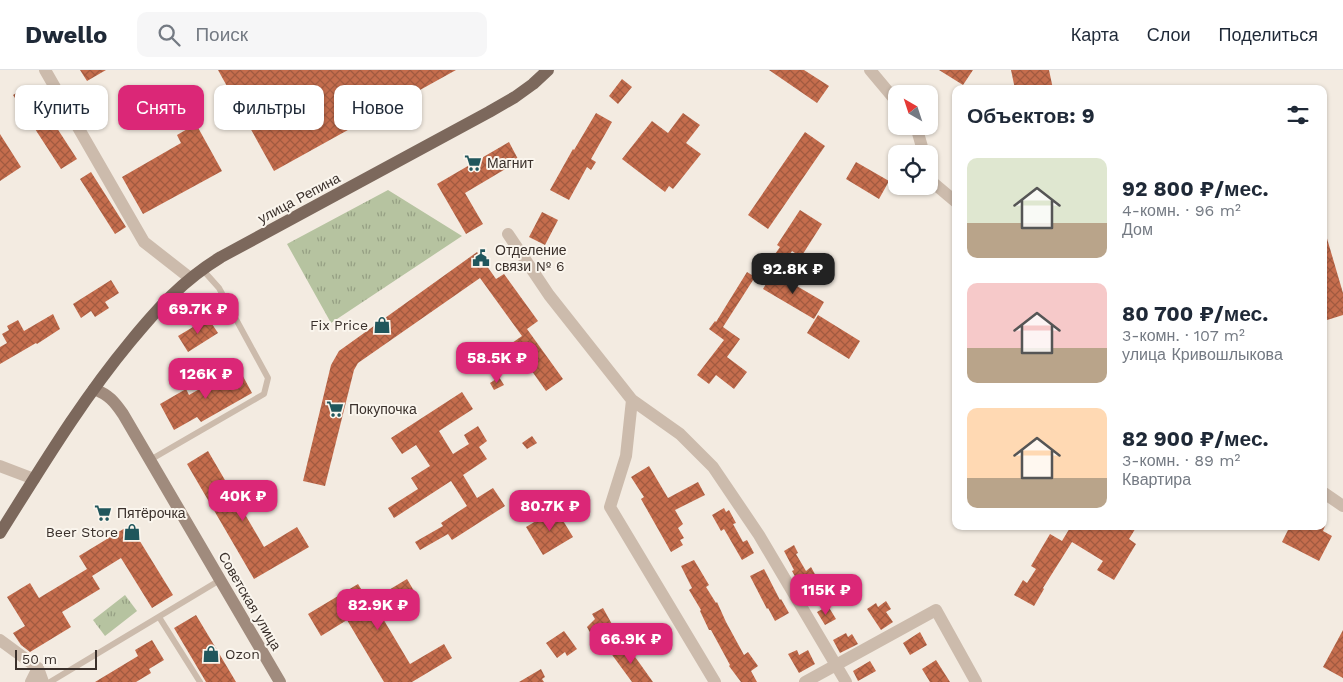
<!DOCTYPE html>
<html lang="ru">
<head>
<meta charset="utf-8">
<style>
  body { margin:0; font-family:"Work Sans",sans-serif; background:#f6f6f7; color:#1f2937; height:100vh; display:flex; flex-direction:column; font-size:19px; white-space:nowrap }
  * { box-sizing:border-box; margin:0 }
  p { font-size:16px; color:#747a83 }
  .icon { flex:none; width:28px; height:28px; fill:none; stroke:currentColor; stroke-width:2; stroke-linecap:round; stroke-linejoin:round }
  .map { position:relative; flex:1; overflow:hidden }
  .sheet { position:absolute; left:952px; top:15px; width:375px; height:445px; display:flex; flex-direction:column; background:#fff; border-radius:10px; box-shadow:0 1px 4px #0004 }
  .sheet>* { flex:none }
  .top-card { position:absolute; left:15px; top:15px; width:475px; height:45px; display:flex; gap:10px }
  .needle { width:32px; rotate:321deg }
  .controls { position:absolute; left:888px; top:15px; display:grid; gap:10px }
  .controls a { display:grid; place-items:center; width:50px; height:50px; border-radius:10px; background:#fff; box-shadow:0 1px 4px #0004; font-size:25px }
  .scale { position:absolute; left:15px; bottom:12px; width:82px; box-sizing:border-box; padding-left:5px; border:2px solid #3a302b; border-top:0; font-size:14px; line-height:18px; white-space:nowrap; color:#3a302b; -webkit-text-stroke:4px #faf5ed; paint-order:stroke }
  .price { position:absolute; translate:-50% -42px; padding:0 11px; border-radius:10px; background:#db2777; color:#fff; font-size:16px; line-height:32px; filter:drop-shadow(0 1px 2px #0008) }
  .price::after { content:''; position:absolute; left:50%; top:30px; width:15px; height:11px; margin-left:-8px; background:inherit; clip-path:polygon(0 0,100% 0,50% 100%) }
  .price.selected { background:#222; color:#fff }
  ul { padding:0; list-style:none }
  li { display:flex; align-items:center; gap:15px; height:125px; padding:0 15px }
  li span { display:grid; place-items:center; flex:none; width:140px; height:100px; border-radius:10px; color:#555 }
  li>.icon { margin-inline-start:auto }
  span .icon { width:60px; height:60px; fill:#fffc; stroke-width:1 }
  li b { font-size:21px }
  h2 { display:flex; justify-content:space-between; align-items:center; height:60px; padding:0 15px; font-size:21px }
  .pill { padding:0 18px; border-radius:10px; background:#fff; box-shadow:0 1px 4px #0004; font-size:18px; line-height:45px }
  .pill.selected { background:#db2777; color:#fff }
  header { display:flex; align-items:center; gap:30px; box-sizing:border-box; height:70px; padding:0 25px; background:#fff; border-bottom:1px solid #e0e1e3 }
  header strong { font-size:24px }
  nav { display:flex; gap:28px; margin-inline-start:auto; font-size:18px }
  .search { width:350px; height:45px; background:#f6f6f7; display:flex; align-items:center; gap:12px; box-sizing:border-box; padding:0 18px; border-radius:10px; color:#747a83; font-size:19px }
  .map>svg:first-child { display:block }
  .grass { fill:url(#grass-tufts) }
  .building { fill:url(#building-cross-hatch) }
  .lines { fill:none; stroke-linecap:round; stroke-linejoin:round }
  .service { stroke:#ccbbac; stroke-width:6 }
  .minor { stroke:#ccbbac; stroke-width:12 }
  .secondary { stroke:#a08b7d; stroke-width:12 }
  .primary { stroke:#7c685c; stroke-width:12 }
  .labels { text-anchor:middle; dominant-baseline:central; stroke-width:4; stroke-linejoin:round; paint-order:stroke }
  .poi-label { font-size:14px; fill:#3a302b; stroke:#faf5ed; text-anchor:start }
  .street-label { font-size:14px; fill:#3a302b; stroke:#faf5ed }
</style>
</head>
<body>
<header>
<strong>Dwello</strong>
<div class="search"><svg class="icon" aria-label="search" viewBox="0 0 24 24"><circle cx="10" cy="10" r="6"/><path d="M15 15l6 6"/></svg>Поиск</div>
<nav><a>Карта</a><a>Слои</a><a>Поделиться</a></nav>
</header>
<div class="map">
<svg width="1343" height="612" viewBox="0 0 1343 612">
  <defs>
    <pattern id="grass-tufts" width="24" height="20" patternUnits="userSpaceOnUse" patternTransform="scale(1.25)"><rect width="24" height="20" fill="#b6c3a0"/><path d="M3 7l-1-3M5 7V3M7 7l1-3M15 17l-1-3M17 17v-4M19 17l1-3" fill="none" stroke="#959f83"/></pattern>
    <pattern id="building-cross-hatch" width="8" height="8" patternUnits="userSpaceOnUse" patternTransform="scale(1.25)"><rect width="8" height="8" fill="#c56d4d"/><path d="M0 0l8 8M0 8l8-8" fill="none" stroke="#a15a40"/></pattern>
  </defs>
  <rect width="100%" height="100%" fill="#f3ebe1"/>
  <path class="grass" d="M388,120L462,166L331,253L287,174Z
    M125,525L137,541L105,566L93,550Z"/>
  <path class="building" d="M80,0H106L87,11Z
    M218,0H456L274,101Z
    M769,0H804L829,16L817,33Z
    M939,0H973L963,15Z
    M1011,0H1049L1053,19H1015Z
    M622,9L632,17L618,34L609,26Z
    M29,15L77,89L61,99L13,25Z
    M596,43L612,52L591,89L596,92L591,100L587,97L569,130L550,120L573,79L574,80Z
    M683,43L700,55L686,73L701,84L673,119L669,116L665,122L622,89L652,51L668,63Z
    M196,54L222,101L143,144L122,107L181,73L177,65Z
    M805,62L825,76L768,159L748,145Z
    M0,64L21,97L0,111Z
    M509,72L519,91L465,123L483,154L466,164L437,114Z
    M856,92L889,111L879,129L846,109Z
    M91,102L126,157L115,164L80,109Z
    M800,140L822,154L801,187L792,181L784,193L773,187L780,177L777,175Z
    M542,142L558,150L545,175L529,167Z
    M1324,165H1326L1343,223V245L1324,251Z
    M477,182L496,209L504,204L538,251L527,259L563,309L546,321L512,273L522,266L480,208L358,293L354,300L325,416L303,411L331,295L339,281Z
    M747,202L755,207L723,257L740,269L727,287L747,302L734,319L716,305L709,314L697,305L724,270L709,259L715,251L716,252Z
    M773,202L824,232L814,249L763,219Z
    M111,210L119,223L105,232L109,238L95,247L91,241L81,248L73,234Z
    M53,244L60,259L37,274L36,273L0,294V277L7,273L2,264L9,260L7,256L18,250L24,261Z
    M818,245L860,271L849,289L807,263Z
    M208,248L218,263L188,282L178,266Z
    M238,297L252,323L201,352L197,347L174,360L160,334L186,319L189,325Z
    M499,307L504,315L494,320L490,313Z
    M462,322L473,339L439,361L453,384L469,374L464,365L478,356L487,371L479,377L487,389L463,405L477,428L493,418L505,436L452,470L448,464L420,480L415,472L443,456L441,453L467,436L451,411L394,448L388,438L418,419L411,408L430,396L416,375L402,384L391,368Z
    M532,366L537,373L527,379L522,373Z
    M208,381L264,477L297,457L309,477L254,509L187,394Z
    M649,396L668,428L698,412L705,425L675,440L683,454L678,458L684,468L680,470L683,475L671,482L641,429L644,427L631,407Z
    M724,438L726,442L729,440L736,453L733,454L743,472L747,470L754,483L742,490L724,459L721,461L712,445Z
    M556,439L573,467L543,485L526,457Z
    M130,455L173,525L152,538L121,488L92,506L100,519L62,542L71,557L30,582L21,575L13,563L25,556L7,527L30,513L39,528L87,499L79,486Z
    M1071,456H1137L1129,469L1136,474L1114,510L1097,500L1103,491L1072,472L1043,518L1044,519L1034,536L1014,525L1023,510L1027,513L1036,499L1031,496L1050,464L1062,471Z
    M1290,456H1325L1323,461L1332,466L1319,491L1282,472Z
    M794,475L798,483L796,484L806,501L811,497L816,506L813,508L817,515L804,523L792,501L794,500L784,481Z
    M694,490L709,515L706,517L716,533L717,532L726,552L744,585L748,582L758,596L751,601L757,612H741L729,596L730,595L711,560H709L700,541L701,540L689,520L692,518L681,496Z
    M764,499L780,530L781,529L789,543L775,551L768,538L767,539L750,506Z
    M407,509L417,526L382,547L410,594L444,574L452,588L412,612H384L347,550L321,566L308,544L358,514L369,532Z
    M886,531L891,539L886,542L893,552L881,560L867,539L876,533L878,537Z
    M828,536L836,549L825,555L817,542Z
    M603,538L613,556V560L594,570L587,557L595,549L592,544Z
    M196,545L220,585L236,612H206L174,558Z
    M1343,560V608L1323,597Z
    M564,561L577,579L567,586L565,582L557,588L546,573Z
    M920,562L927,575L910,585L903,573Z
    M846,563L848,567L852,564L858,574L840,583L833,570Z
    M152,570L164,590L149,599L151,603L136,612H95L138,586L135,580Z
    M627,576L638,591L653,612H632L610,582L617,577L620,581Z
    M797,580L799,585L808,580L815,594L799,603L788,584Z
    M936,590L950,612H930L922,599Z
    M870,591L876,601L858,611L853,601Z
    M541,599L545,607L542,609L544,612H519Z"/>
  <g class="lines">
    <path class="service" d="M150,390L264,324L268,308L219,218L202,199
      M159,547L200,612
      M50,612L220,510"/>
    <path class="minor" d="M45,0L144,172L190,208
      M870,0L896,31
      M916,56L924,84
      M929,102L931,111L956,132
      M508,164L549,225L632,330L626,386L610,437L715,612
      M632,330L680,364L713,397L759,465L846,612
      M0,396L34,409
      M1324,423L1343,436
      M0,570L38,598L43,612
      M31,612L38,598
      M805,612L936,540L976,612"/>
    <path class="secondary" d="M94,319C109,325 114,331 123,344L280,612"/>
    <path class="primary" d="M0,463C41,398 81,331 130,272C158,238 183,210 221,187L489,42L515,27L533,14L548,0"/>
  </g>
  <defs>
    <g id="supermarket-bare" transform="scale(1.35)"><path d="M-6-5.5h2.5l.6 2H6L4.5 2H-2.5L-4.4-4H-6ZM-1.5 3.2a1.3 1.3 0 1 0 .1 0ZM3 3.2a1.3 1.3 0 1 0 .1 0Z" fill="#20565c" stroke="#faf5ed" stroke-width="2.5" paint-order="stroke"/></g>
    <g id="civic-bare" transform="scale(1.35)"><path d="M-.6-6.5H3V-4.5H.6V-3L4-1V1h2V6H-6V1h2V-1L-.6-3ZM-1.2 2.5V6h2.4V2.5Z" fill="#20565c" stroke="#faf5ed" stroke-width="2.5" paint-order="stroke"/></g>
    <g id="shop-bare" transform="scale(1.35)"><path d="M-5-2.5h2.3a2.7 3.5 0 0 1 5.4 0H5L5.5 6h-11ZM-1.5-2.5h3a1.5 2.3 0 0 0-3 0Z" fill="#20565c" stroke="#faf5ed" stroke-width="2.5" paint-order="stroke"/></g>
  </defs>
  <g fill-rule="evenodd">
    <use href="#supermarket-bare" x="473" y="93"/>
    <use href="#civic-bare" x="481" y="188"/>
    <use href="#shop-bare" x="382" y="255"/>
    <use href="#supermarket-bare" x="335" y="339"/>
    <use href="#supermarket-bare" x="103" y="443"/>
    <use href="#shop-bare" x="132" y="462"/>
    <use href="#shop-bare" x="211" y="584"/>
  </g>
  <g class="labels">
    <g class="poi-label">
      <text x="487" y="93">Магнит</text>
      <text x="495" y="180">Отделение<tspan x="495" dy="16">связи № 6</tspan></text>
      <text x="368" y="255" text-anchor="end">Fix Price</text>
      <text x="349" y="339">Покупочка</text>
      <text x="117" y="443">Пятёрочка</text>
      <text x="118" y="462" text-anchor="end">Beer Store</text>
      <text x="225" y="584">Ozon</text>
    </g>
    <g class="street-label">
      <text transform="translate(299 128) rotate(-28)">улица Репина</text>
      <text transform="translate(250 531) rotate(60)">Советская улица</text>
    </g>
  </g>
</svg>
<div class="controls">
<a><svg class="needle" viewBox="-14 -14 28 28"><path d="M0-13l5 13h-10z" fill="#e53935"/><path d="M0 13l5-13h-10z" fill="#747a83"/></svg></a>
<a><svg class="icon" aria-label="locate" viewBox="0 0 24 24"><circle cx="12" cy="12" r="6"/><path d="M12 2v4M12 18v4M2 12h4M18 12h4"/></svg></a>
</div>
<div class="scale">50 m</div>
<b class="price selected" style="left:793px;top:225px">92.8K ₽</b>
<b class="price" style="left:198px;top:265px">69.7K ₽</b>
<b class="price" style="left:497px;top:314px">58.5K ₽</b>
<b class="price" style="left:206px;top:330px">126K ₽</b>
<b class="price" style="left:243px;top:452px">40K ₽</b>
<b class="price" style="left:550px;top:462px">80.7K ₽</b>
<b class="price" style="left:826px;top:546px">115K ₽</b>
<b class="price" style="left:378px;top:561px">82.9K ₽</b>
<b class="price" style="left:631px;top:595px">66.9K ₽</b>
<div class="top-card">
<a class="pill">Купить</a>
<a class="pill selected">Снять</a>
<a class="pill">Фильтры</a>
<a class="pill">Новое</a>
</div>
<section class="sheet">
<h2>Объектов: 9<svg class="icon" aria-label="filters" viewBox="0 0 24 24"><path d="M4 7h16M4 17h16"/><circle cx="9" cy="7" r="2"/><circle cx="15" cy="17" r="2"/></svg></h2>
<ul>
<li><span style="background:linear-gradient(#dfe7d0 65%,#b9a48a 0)"><svg class="icon" aria-label="home" viewBox="0 0 24 24"><path d="M3 11l9-7 9 7M6 9v11h12V9"/></svg></span><div><b>92 800 ₽/мес.</b><p>4-комн. · 96 m²</p><p>Дом</p></div></li>
<li><span style="background:linear-gradient(#f6c9c9 65%,#b9a48a 0)"><svg class="icon" aria-label="home" viewBox="0 0 24 24"><path d="M3 11l9-7 9 7M6 9v11h12V9"/></svg></span><div><b>80 700 ₽/мес.</b><p>3-комн. · 107 m²</p><p>улица Кривошлыкова</p></div></li>
<li><span style="background:linear-gradient(#ffd9b3 70%,#b9a48a 0)"><svg class="icon" aria-label="home" viewBox="0 0 24 24"><path d="M3 11l9-7 9 7M6 9v11h12V9"/></svg></span><div><b>82 900 ₽/мес.</b><p>3-комн. · 89 m²</p><p>Квартира</p></div></li>
</ul>
</section>
</div>
</body>
</html>
